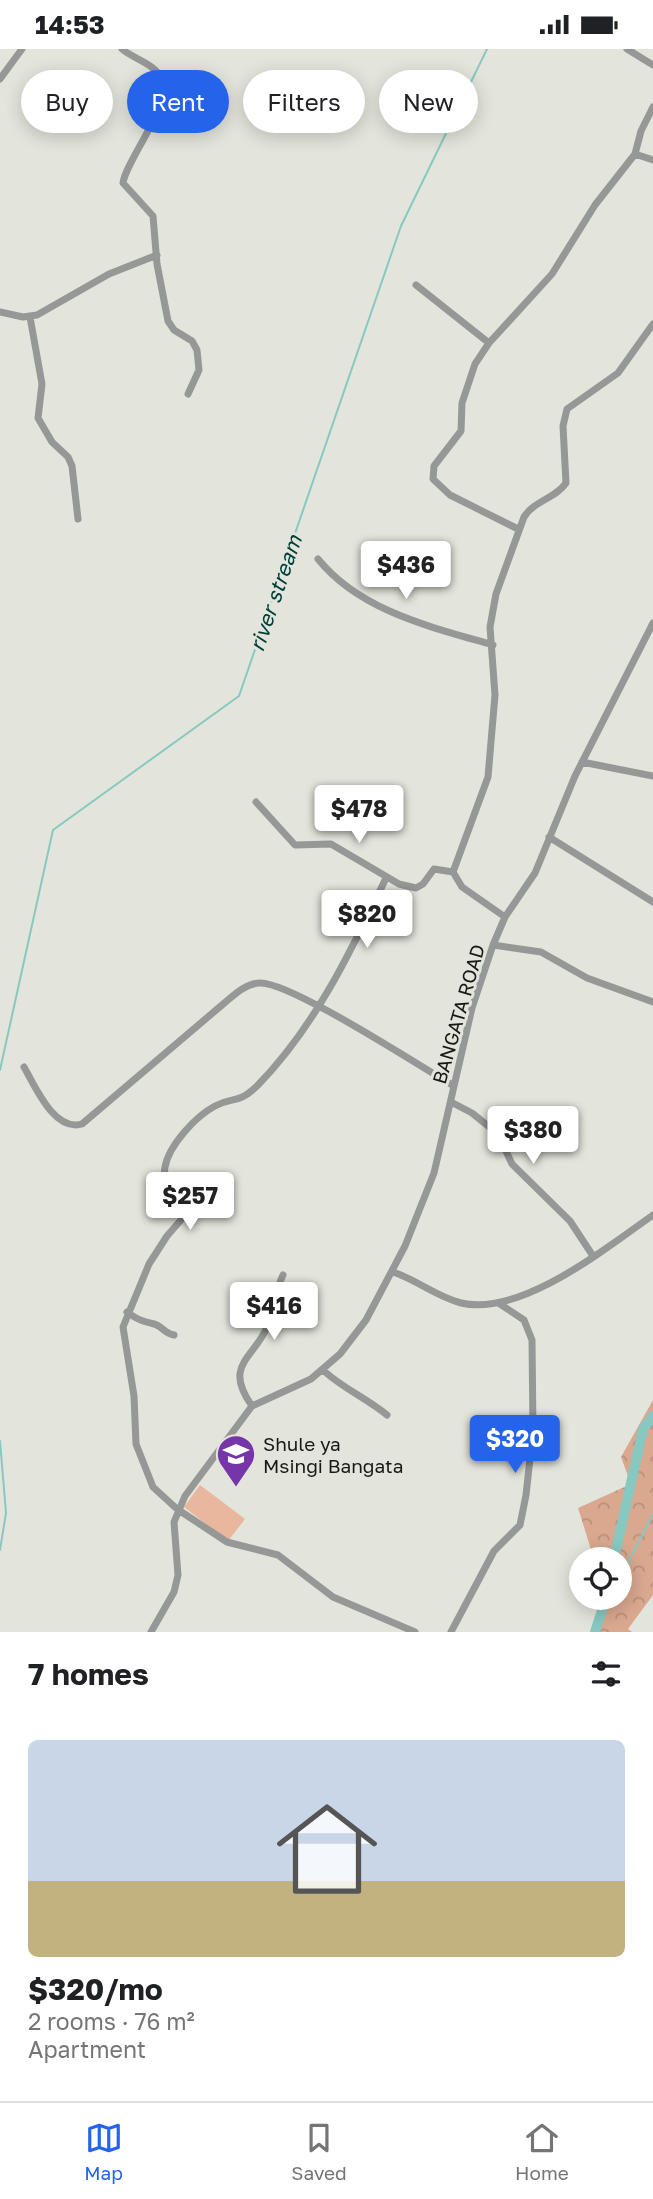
<!DOCTYPE html>
<html lang="en">
<head>
<meta charset="utf-8">
<style>
  body { margin:0; font-family:"Golos Text",sans-serif; background:#f2f2f2; color:#202124; height:100vh; display:flex; flex-direction:column; font-size:26px; white-space:nowrap }
  * { box-sizing:border-box; margin:0 }
  p { font-size:23px; color:#757577 }
  .icon { flex:none; width:38px; height:38px; fill:none; stroke:currentColor; stroke-width:2; stroke-linecap:round; stroke-linejoin:round }
  .map { position:relative; height:1583px; overflow:hidden }
  .panel { display:flex; flex-direction:column; background:#fff; flex:1 }
  .panel>* { flex:none }
  .top-card { position:absolute; left:21px; top:21px; width:612px; height:63px; display:flex; gap:14px }
  .controls { position:absolute; left:569px; top:1498px; display:grid; gap:14px }
  .controls a { display:grid; place-items:center; width:63px; height:63px; border-radius:50%; background:#fff; box-shadow:0 4px 18px #0003; font-size:35px }
  .price { position:absolute; translate:-50% -60px; padding:0 16px; border-radius:7px; background:#fff; color:#222; font-size:23px; line-height:46px; filter:drop-shadow(0 2px 4px #0008) }
  .price::after { content:''; position:absolute; left:50%; top:42px; width:21px; height:16px; margin-left:-10px; background:inherit; clip-path:polygon(0 0,100% 0,50% 100%) }
  .price.current { background:#2563eb; color:#fff }
  ul { padding:0; list-style:none }
  li { display:grid; align-content:center; gap:14px; height:371px; padding:0 28px }
  li+li { border-top:2px solid #e0e0e0 }
  li span { display:grid; place-items:center; height:217px; border-radius:10px; color:#555 }
  li>.icon { margin-inline-start:auto }
  span .icon { width:126px; height:126px; fill:#fffc; stroke-width:1 }
  li b { font-size:30px }
  h2 { display:flex; justify-content:space-between; align-items:center; height:84px; padding:0 28px; font-size:30px }
  .chip { padding:0 24px; border-radius:32px; background:#fff; box-shadow:0 4px 18px #0003; font-size:24px; line-height:63px }
  .chip.current { background:#2563eb; color:#fff }
  .status { display:flex; justify-content:space-between; align-items:center; height:49px; padding:0 35px; background:#fff; direction:ltr }
  .status svg { height:19px; fill:currentColor }
  .dock { display:flex; justify-content:space-around; align-items:center; height:98px; border-top:2px solid #e0e0e0; background:#fff; font-size:19px; color:#757577 }
  .dock a { display:grid; justify-items:center; gap:4px }
  .dock .current { color:#2563eb }
  .map>svg:first-child { display:block }
  .green { fill:#e8b79d }
  .forest { fill:url(#forest-crowns) }
  .lines { fill:none; stroke-linecap:round; stroke-linejoin:round }
  .stream { stroke:#87c9c0; stroke-width:2 }
  .river { stroke:#87c9c0; stroke-width:10 }
  .minor { stroke:#959896; stroke-width:7 }
  .labels { text-anchor:middle; dominant-baseline:central; stroke-width:6; stroke-linejoin:round; paint-order:stroke }
  .street-label { font-size:19px; fill:#181916; stroke:#e3e5dc }
  .poi-label { font-size:19px; fill:#181916; stroke:#e3e5dc; text-anchor:start }
  .water-label { font-size:21px; font-style:italic; fill:#00403a; stroke:#e3e5dc }
</style>
</head>
<body>
<div class="status"><b>14:53</b><svg viewBox="0 0 49 12"><path d="M0 12V9h3v3zM5 12V6h3v6zM10 12V3h3v9zM15 12V0h3v12zM26 1h20v11H26zM47 4h2v5h-2z"/></svg></div>
<div class="map">
<svg width="653" height="1583" viewBox="0 0 653 1583">
  <defs>
    <pattern id="forest-crowns" width="20" height="18" patternUnits="userSpaceOnUse" patternTransform="scale(1.75)"><rect width="20" height="18" fill="#d9a88f"/><path d="M2 6a3 3 0 1 1 6 0M12 15a3 3 0 1 1 6 0" fill="none" stroke="#ba907b"/></pattern>
  </defs>
  <rect width="100%" height="100%" fill="#e3e5dc"/>
  <path class="green" d="M200,1436L245,1470L228,1492L184,1458Z"/>
  <path class="forest" d="M653,1351V1546L628,1580L632,1583H593L599,1570L597,1549H620V1510H594L578,1459L631,1435L621,1408Z"/>
  <g class="lines">
    <path class="stream" d="M0,1021L53,781L239,647L401,177L487,0
      M0,1392L6,1464L0,1501
      M620,1529L653,1465"/>
    <path class="river" d="M614,1510L643,1380L653,1367
      M595,1583L606,1549"/>
    <path class="minor" d="M122,0C132,9 150,13 158,24C178,50 126,110 123,134L153,167L157,215L168,272L174,281L192,292L197,301L199,321L188,345
      M627,0L653,16
      M0,30L22,0
      M635,105L641,82L653,58
      M416,236L489,294
      M0,263L23,268L37,266L109,225L157,206
      M30,268L42,335L38,369L52,393L68,408L72,417L78,470
      M518,480L450,446L433,430L434,417L461,382L462,354L475,315L489,294L552,225L595,156L635,105L653,111
      M318,510C360,562 431,578 493,596
      M582,713L653,727
      M256,753L295,796L331,795L399,835L416,839L423,835L434,820L453,823
      M549,788L653,853
      M386,829C351,902 315,978 257,1037C237,1056 234,1047 215,1057C196,1067 169,1096 165,1118C161,1137 185,1148 187,1164L167,1187L149,1215L123,1278L134,1347L136,1395L153,1438L177,1460L227,1493L278,1506L333,1548L415,1583
      M505,868L462,838L453,823L488,728L495,646L490,578L496,545L524,468C535,451 555,450 566,434L563,377L567,360L618,324L653,275
      M493,896L541,903L587,929L653,953
      M24,1018C35,1037 54,1083 82,1075L222,956C233,947 244,935 259,934C288,931 421,1018 454,1037
      M451,1053L472,1064L498,1085L512,1115L570,1172L593,1207
      M393,1223C417,1231 437,1248 461,1254C521,1268 606,1199 653,1166
      M127,1263C138,1271 142,1272 154,1275C162,1277 165,1285 174,1286
      M324,1322C344,1340 366,1349 387,1366
      M252,1357C222,1315 255,1310 269,1274C275,1258 275,1242 283,1226
      M151,1583L174,1543L178,1526L174,1473L185,1447L252,1357L311,1330L340,1305L366,1271L405,1197L434,1124L472,959L493,896L505,868L535,824L575,727L653,574
      M451,1583L494,1502L520,1476L526,1446L533,1382L532,1291L524,1271L500,1255"/>
  </g>
  <defs>
    <g id="school-pin" transform="scale(2.0125)"><path d="M0 17L-7.5 6A9.5 9.5 0 1 1 7.5 6Z" fill="#7636aa" stroke="#e3e5dc"/><path d="M0-5L7-2L0 1L-7-2ZM-4 1L0 2.5L4 1V4Q0 6-4 4Z" fill="#fff"/></g>
  </defs>
  <g fill-rule="evenodd">
    <use href="#school-pin" x="236" y="1405"/>
  </g>
  <g class="labels">
    <g class="street-label">
      <text transform="translate(458 965) rotate(-74)">BANGATA ROAD</text>
    </g>
    <g class="poi-label">
      <text x="263" y="1394">Shule ya<tspan x="263" dy="22">Msingi Bangata</tspan></text>
    </g>
    <g class="water-label">
      <text transform="translate(275 544) rotate(-71)">river stream</text>
    </g>
  </g>
</svg>
<div class="controls">
<a><svg class="icon" aria-label="locate" viewBox="0 0 24 24"><circle cx="12" cy="12" r="6"/><path d="M12 2v4M12 18v4M2 12h4M18 12h4"/></svg></a>
</div>
<b class="price" style="left:406px;top:552px">$436</b>
<b class="price" style="left:359px;top:796px">$478</b>
<b class="price" style="left:367px;top:901px">$820</b>
<b class="price" style="left:533px;top:1117px">$380</b>
<b class="price" style="left:190px;top:1183px">$257</b>
<b class="price" style="left:274px;top:1293px">$416</b>
<b class="price current" style="left:515px;top:1426px">$320</b>
<div class="top-card">
<a class="chip">Buy</a>
<a class="chip current">Rent</a>
<a class="chip">Filters</a>
<a class="chip">New</a>
</div>
</div>
<section class="panel">
<h2>7 homes<svg class="icon" aria-label="filters" viewBox="0 0 24 24"><path d="M4 7h16M4 17h16"/><circle cx="9" cy="7" r="2"/><circle cx="15" cy="17" r="2"/></svg></h2>
<ul>
<li><span style="background:linear-gradient(#c9d6e8 65%,#c2b280 0)"><svg class="icon" aria-label="home" viewBox="0 0 24 24"><path d="M3 11l9-7 9 7M6 9v11h12V9"/></svg></span><div><b>$320/mo</b><p>2 rooms · 76 m²</p><p>Apartment</p></div></li>
</ul>
</section>
<nav class="dock">
<a class="current"><svg class="icon" aria-label="map" viewBox="0 0 24 24"><path d="M3 6l6-2 6 2 6-2v14l-6 2-6-2-6 2zM9 4v14M15 6v14"/></svg>Map</a>
<a><svg class="icon" aria-label="saved" viewBox="0 0 24 24"><path d="M7 4h10v16l-5-4-5 4z"/></svg>Saved</a>
<a><svg class="icon" aria-label="home" viewBox="0 0 24 24"><path d="M3 11l9-7 9 7M6 9v11h12V9"/></svg>Home</a>
</nav>
</body>
</html>
